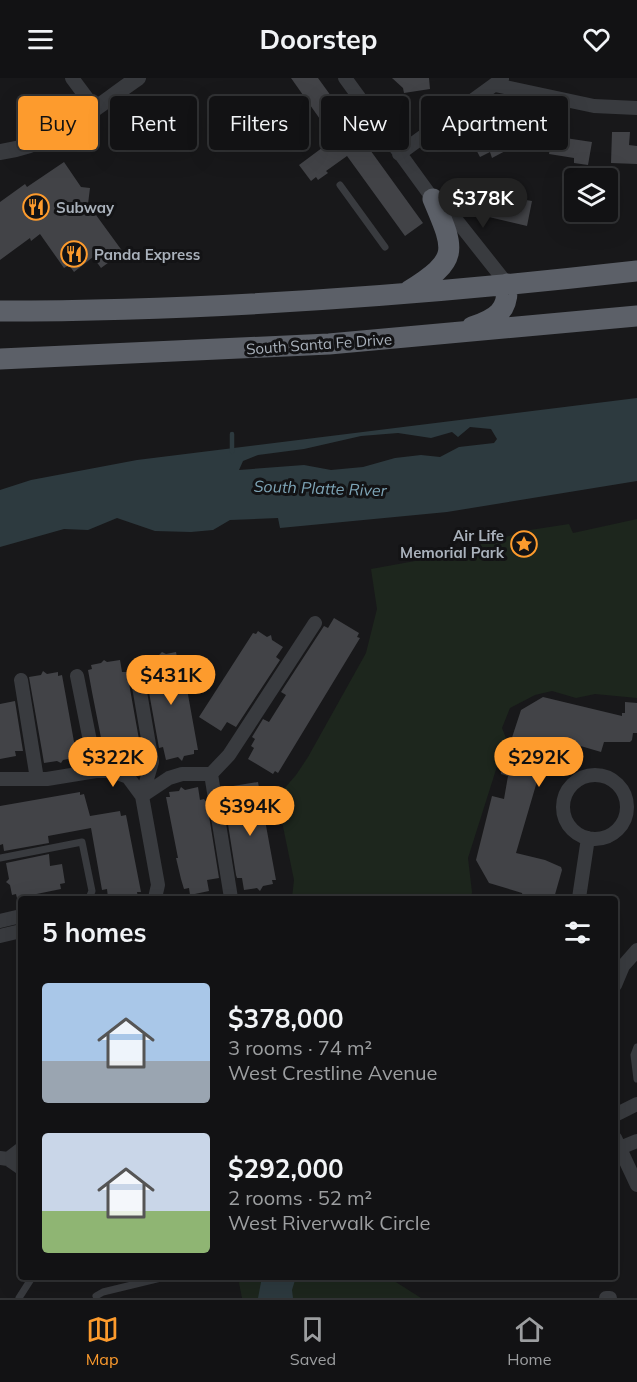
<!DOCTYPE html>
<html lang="en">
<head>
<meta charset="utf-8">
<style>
  body { margin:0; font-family:Mulish,sans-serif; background:#1f2022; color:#f1f3f6; height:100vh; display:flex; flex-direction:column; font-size:22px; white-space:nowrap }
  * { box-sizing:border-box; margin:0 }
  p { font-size:20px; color:#9c9ea0 }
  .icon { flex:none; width:33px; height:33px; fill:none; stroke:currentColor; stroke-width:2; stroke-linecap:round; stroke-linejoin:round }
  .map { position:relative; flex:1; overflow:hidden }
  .details { position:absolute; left:18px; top:818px; width:600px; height:384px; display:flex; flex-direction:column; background:#121214; border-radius:6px; box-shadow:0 6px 24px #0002,0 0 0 2px #313234 }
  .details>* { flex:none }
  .banner { position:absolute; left:18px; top:18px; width:602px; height:54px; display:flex; gap:12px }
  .controls { position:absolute; left:564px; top:90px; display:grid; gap:12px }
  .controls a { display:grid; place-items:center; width:54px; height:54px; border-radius:6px; background:#121214; box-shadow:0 6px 24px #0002,0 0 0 2px #313234; font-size:30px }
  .price { position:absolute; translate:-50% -51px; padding:0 14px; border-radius:21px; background:#fd9b2d; color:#111; font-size:20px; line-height:39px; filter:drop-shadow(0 2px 3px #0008) }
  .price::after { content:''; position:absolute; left:50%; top:36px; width:18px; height:14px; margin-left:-9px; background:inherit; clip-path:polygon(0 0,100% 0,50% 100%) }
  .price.selected { background:#222; color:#fff }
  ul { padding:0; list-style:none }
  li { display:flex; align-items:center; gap:18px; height:150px; padding:0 24px }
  li span { display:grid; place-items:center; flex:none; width:168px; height:120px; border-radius:6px; color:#555 }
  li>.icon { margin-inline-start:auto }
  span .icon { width:72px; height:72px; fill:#fffc; stroke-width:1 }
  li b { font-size:26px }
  h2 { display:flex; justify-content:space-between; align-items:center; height:72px; padding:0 24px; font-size:26px }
  .tag { padding:0 21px; border-radius:6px; background:#121214; box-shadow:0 6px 24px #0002,0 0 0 2px #313234; font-size:21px; line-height:54px }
  .tag.selected { background:#fd9b2d; color:#111 }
  header { display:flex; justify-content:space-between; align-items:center; height:78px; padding:0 24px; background:#121214; font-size:27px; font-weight:700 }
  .tab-bar { display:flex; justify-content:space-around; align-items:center; height:84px; border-top:2px solid #313234; background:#121214; font-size:16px; color:#9c9ea0 }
  .tab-bar a { display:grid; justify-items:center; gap:3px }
  .tab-bar .selected { color:#fd9b2d }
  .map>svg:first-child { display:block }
  .green { fill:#1d261d }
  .water { fill:#2d3a3f; fill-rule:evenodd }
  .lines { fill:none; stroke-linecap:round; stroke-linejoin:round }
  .stream { stroke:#2d3a3f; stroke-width:4.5 }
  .building { fill:#424347 }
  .service { stroke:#393b3f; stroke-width:7 }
  .minor { stroke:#393b3f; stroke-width:14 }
  .tertiary { stroke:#393b3f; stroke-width:16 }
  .trunk { stroke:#5c6068; stroke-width:21 }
  .labels { text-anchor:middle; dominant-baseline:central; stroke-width:6; stroke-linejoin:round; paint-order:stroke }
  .poi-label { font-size:15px; font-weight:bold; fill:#a9b1bb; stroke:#131315; text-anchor:start }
  .street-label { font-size:15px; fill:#a9b1bb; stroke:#131315 }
  .water-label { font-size:16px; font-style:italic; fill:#7ea5b7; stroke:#131315 }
</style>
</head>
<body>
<header><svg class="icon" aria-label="menu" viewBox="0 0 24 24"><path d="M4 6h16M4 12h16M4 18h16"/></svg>Doorstep<svg class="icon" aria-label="heart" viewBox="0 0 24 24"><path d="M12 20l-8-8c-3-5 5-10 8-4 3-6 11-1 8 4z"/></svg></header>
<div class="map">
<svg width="637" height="1220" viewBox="0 0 637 1220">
  <rect width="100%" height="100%" fill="#18181a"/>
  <path class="green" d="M637,441V620L595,616L576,620L552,613L535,617L510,630L502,650L506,660L468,780L472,814L471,820H292L294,802L279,729L283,712L296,697L308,679L366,575L377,531L371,491L481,471V466L530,452L569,446L573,455Z
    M241,1198L388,1199L421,1220H242L239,1205Z"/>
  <path class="water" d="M637,320V403L447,434L280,450L278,440L230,442L213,452L191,454L155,453L117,440L88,452L64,451L0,469V412L31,402L137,382ZM470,349L491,351L497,361L494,365L459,369L440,379L421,377L395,380L363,389L331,392L304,387L239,392L243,383L258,377L304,371L361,358L398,355L431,360L452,354L458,359Z
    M262,1199H296L292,1212L293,1220H258Z"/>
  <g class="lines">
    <path class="stream" d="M232,374V356"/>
  </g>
  <path class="building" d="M291,0H318L423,145L405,158L347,78L326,93L328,95L318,102L316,99L311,103L299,87L334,61Z
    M392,0H429L430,11L404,15L403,10Z
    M531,49L529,70H511L492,80L490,74L480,79L472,64L499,50Z
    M612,54H630L629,67L637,68V86L611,85Z
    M552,58L592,64L588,87L574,85V80L549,76Z
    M64,84L81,109L90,110L88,126L123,174L101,190L93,179L74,194L69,187L64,190L40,156L31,163L30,160L0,182V124L25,106L27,109Z
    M496,110L526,117V122L532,123L527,148L489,139Z
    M334,540L359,555L357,559L360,560L278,695L275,693L273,696L248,681L254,670L251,668L255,661L252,659L263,641L269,644L286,617L281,614L324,548L328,550Z
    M258,553L267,559L271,557L272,562L283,569L276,579L280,582L236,649L227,644L221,653L199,639L253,555L256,556Z
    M162,574L166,576L176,574L177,579L180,578L185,600L198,672H194V676L184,678L182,683L178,679L166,682L163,669L159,670L145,592L149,591L147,580L159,577Z
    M104,582L107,584L120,582L122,594H127L140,667L123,671L121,674L117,671L107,673L106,669L103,670L92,614L88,592L92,591L91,587L101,585Z
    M43,593L47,596L58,594V598L62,597L66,619L76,675L73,676V680L63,682L61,685L57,683L44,685L42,673L29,599L41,597Z
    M543,619L622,638V635H625V624L637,625V655H633L632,662L630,664H604L601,674L550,659L516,775L545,782L561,789L562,792L554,820H532L523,818L522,815L489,805L476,782L492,718L504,721L508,698L501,696V693L521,632Z
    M15,623L23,673H15L16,678L0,681V626Z
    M258,704L276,802H272L273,806L263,808L260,813L257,810L244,812L242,800H237L236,797L224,721L235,719L233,708Z
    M181,709L185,712L198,709L200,722L204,721L207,725L219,800L207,802L209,813L190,817L189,810L184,811L181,801L176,780H178L166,719H170L169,714L179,713Z
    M80,714V717L84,716L90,738L120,733L121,738L126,737L141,814H137L138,819L108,820L107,811L102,812L91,750L48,758L49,765L4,773L3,766L0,767V728Z
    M49,776L50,788L62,786L65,805L60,806L61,811L17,820L16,816L12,817L10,807L6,804L9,801L6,785Z"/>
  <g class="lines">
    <path class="service" d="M340,107L385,169
      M0,780L82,764L92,813L89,820
      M637,969L634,977L637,1001
      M96,1218L103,1214L169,1198
      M19,1220L33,1198"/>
    <path class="minor" d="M72,0L95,31
      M345,0L433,121L454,139L507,206
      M495,7L594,28L637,30
      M399,76L502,1
      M136,591L152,684L142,718
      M77,598L96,693
      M21,602L37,701
      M211,696L229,677L315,545
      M563 729a32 32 0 1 1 64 0a32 32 0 1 1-64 0Z
      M0,701H47L96,693H111L128,699L142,718L158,807L155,820
      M142,718L169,700L182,696H211L231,820
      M579,820L588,760
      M0,843L21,838
      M0,858L21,853
      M615,907L623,888L637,872
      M615,1037L637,1026
      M615,1060L637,1107
      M615,1072L637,1063
      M0,1080L8,1081L21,1090
      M8,1081L21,1071
      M606,1220H610"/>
    <path class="tertiary" d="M0,74C55,67 94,30 138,0"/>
    <path class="trunk" d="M409,213C460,181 455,173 433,121
      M0,233C213,233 425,217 637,193
      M472,249C496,241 509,233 507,206
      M0,281L329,266L637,238"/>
  </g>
  <defs>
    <g id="restaurant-ring" transform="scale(1.35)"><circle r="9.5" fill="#131315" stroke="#fd9b2d" stroke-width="1.5"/><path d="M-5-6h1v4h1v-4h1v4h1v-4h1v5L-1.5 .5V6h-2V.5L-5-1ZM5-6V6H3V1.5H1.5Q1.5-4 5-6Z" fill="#fd9b2d"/></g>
    <g id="sight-ring" transform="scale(1.35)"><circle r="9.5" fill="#131315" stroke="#fd9b2d" stroke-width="1.5"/><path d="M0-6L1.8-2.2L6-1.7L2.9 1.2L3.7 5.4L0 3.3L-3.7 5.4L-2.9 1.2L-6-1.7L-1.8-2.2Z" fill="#fd9b2d"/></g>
  </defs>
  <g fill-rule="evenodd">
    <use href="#restaurant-ring" x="36" y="129"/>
    <use href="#restaurant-ring" x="74" y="176"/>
    <use href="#sight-ring" x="524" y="466"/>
  </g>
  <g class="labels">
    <g class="poi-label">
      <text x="56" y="129">Subway</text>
      <text x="94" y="176">Panda Express</text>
      <text x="504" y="457" text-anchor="end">Air Life<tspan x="504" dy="17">Memorial Park</tspan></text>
    </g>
    <g class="street-label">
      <text transform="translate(319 266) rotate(-4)">South Santa Fe Drive</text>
    </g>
    <g class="water-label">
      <text transform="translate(320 410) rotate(2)">South Platte River</text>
    </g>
  </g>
</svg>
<div class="controls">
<a><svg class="icon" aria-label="layers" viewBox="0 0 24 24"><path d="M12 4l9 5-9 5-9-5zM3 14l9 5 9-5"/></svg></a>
</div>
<b class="price selected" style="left:483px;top:151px">$378K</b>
<b class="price" style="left:171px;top:628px">$431K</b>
<b class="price" style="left:113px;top:710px">$322K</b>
<b class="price" style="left:539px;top:710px">$292K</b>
<b class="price" style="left:250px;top:759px">$394K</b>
<div class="banner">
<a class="tag selected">Buy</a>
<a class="tag">Rent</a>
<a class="tag">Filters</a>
<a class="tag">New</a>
<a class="tag">Apartment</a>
</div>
<section class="details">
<h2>5 homes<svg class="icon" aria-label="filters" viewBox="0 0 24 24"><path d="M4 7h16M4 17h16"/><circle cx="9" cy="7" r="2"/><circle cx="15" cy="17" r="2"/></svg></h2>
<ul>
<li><span style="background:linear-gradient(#a9c7e8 65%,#9aa5b1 0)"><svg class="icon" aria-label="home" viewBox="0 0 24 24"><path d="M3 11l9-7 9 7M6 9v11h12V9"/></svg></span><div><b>$378,000</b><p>3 rooms · 74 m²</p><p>West Crestline Avenue</p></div></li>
<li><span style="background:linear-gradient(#c9d6e8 65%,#8fb573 0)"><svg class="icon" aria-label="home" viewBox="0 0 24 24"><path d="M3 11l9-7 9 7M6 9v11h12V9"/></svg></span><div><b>$292,000</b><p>2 rooms · 52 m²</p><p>West Riverwalk Circle</p></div></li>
</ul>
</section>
</div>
<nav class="tab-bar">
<a class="selected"><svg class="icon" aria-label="map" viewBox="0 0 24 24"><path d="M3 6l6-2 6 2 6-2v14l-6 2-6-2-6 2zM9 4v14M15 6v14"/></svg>Map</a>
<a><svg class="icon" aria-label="saved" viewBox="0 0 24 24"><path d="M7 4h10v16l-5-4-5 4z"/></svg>Saved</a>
<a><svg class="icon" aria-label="home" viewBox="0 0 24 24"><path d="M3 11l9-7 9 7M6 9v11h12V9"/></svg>Home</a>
</nav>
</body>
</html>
